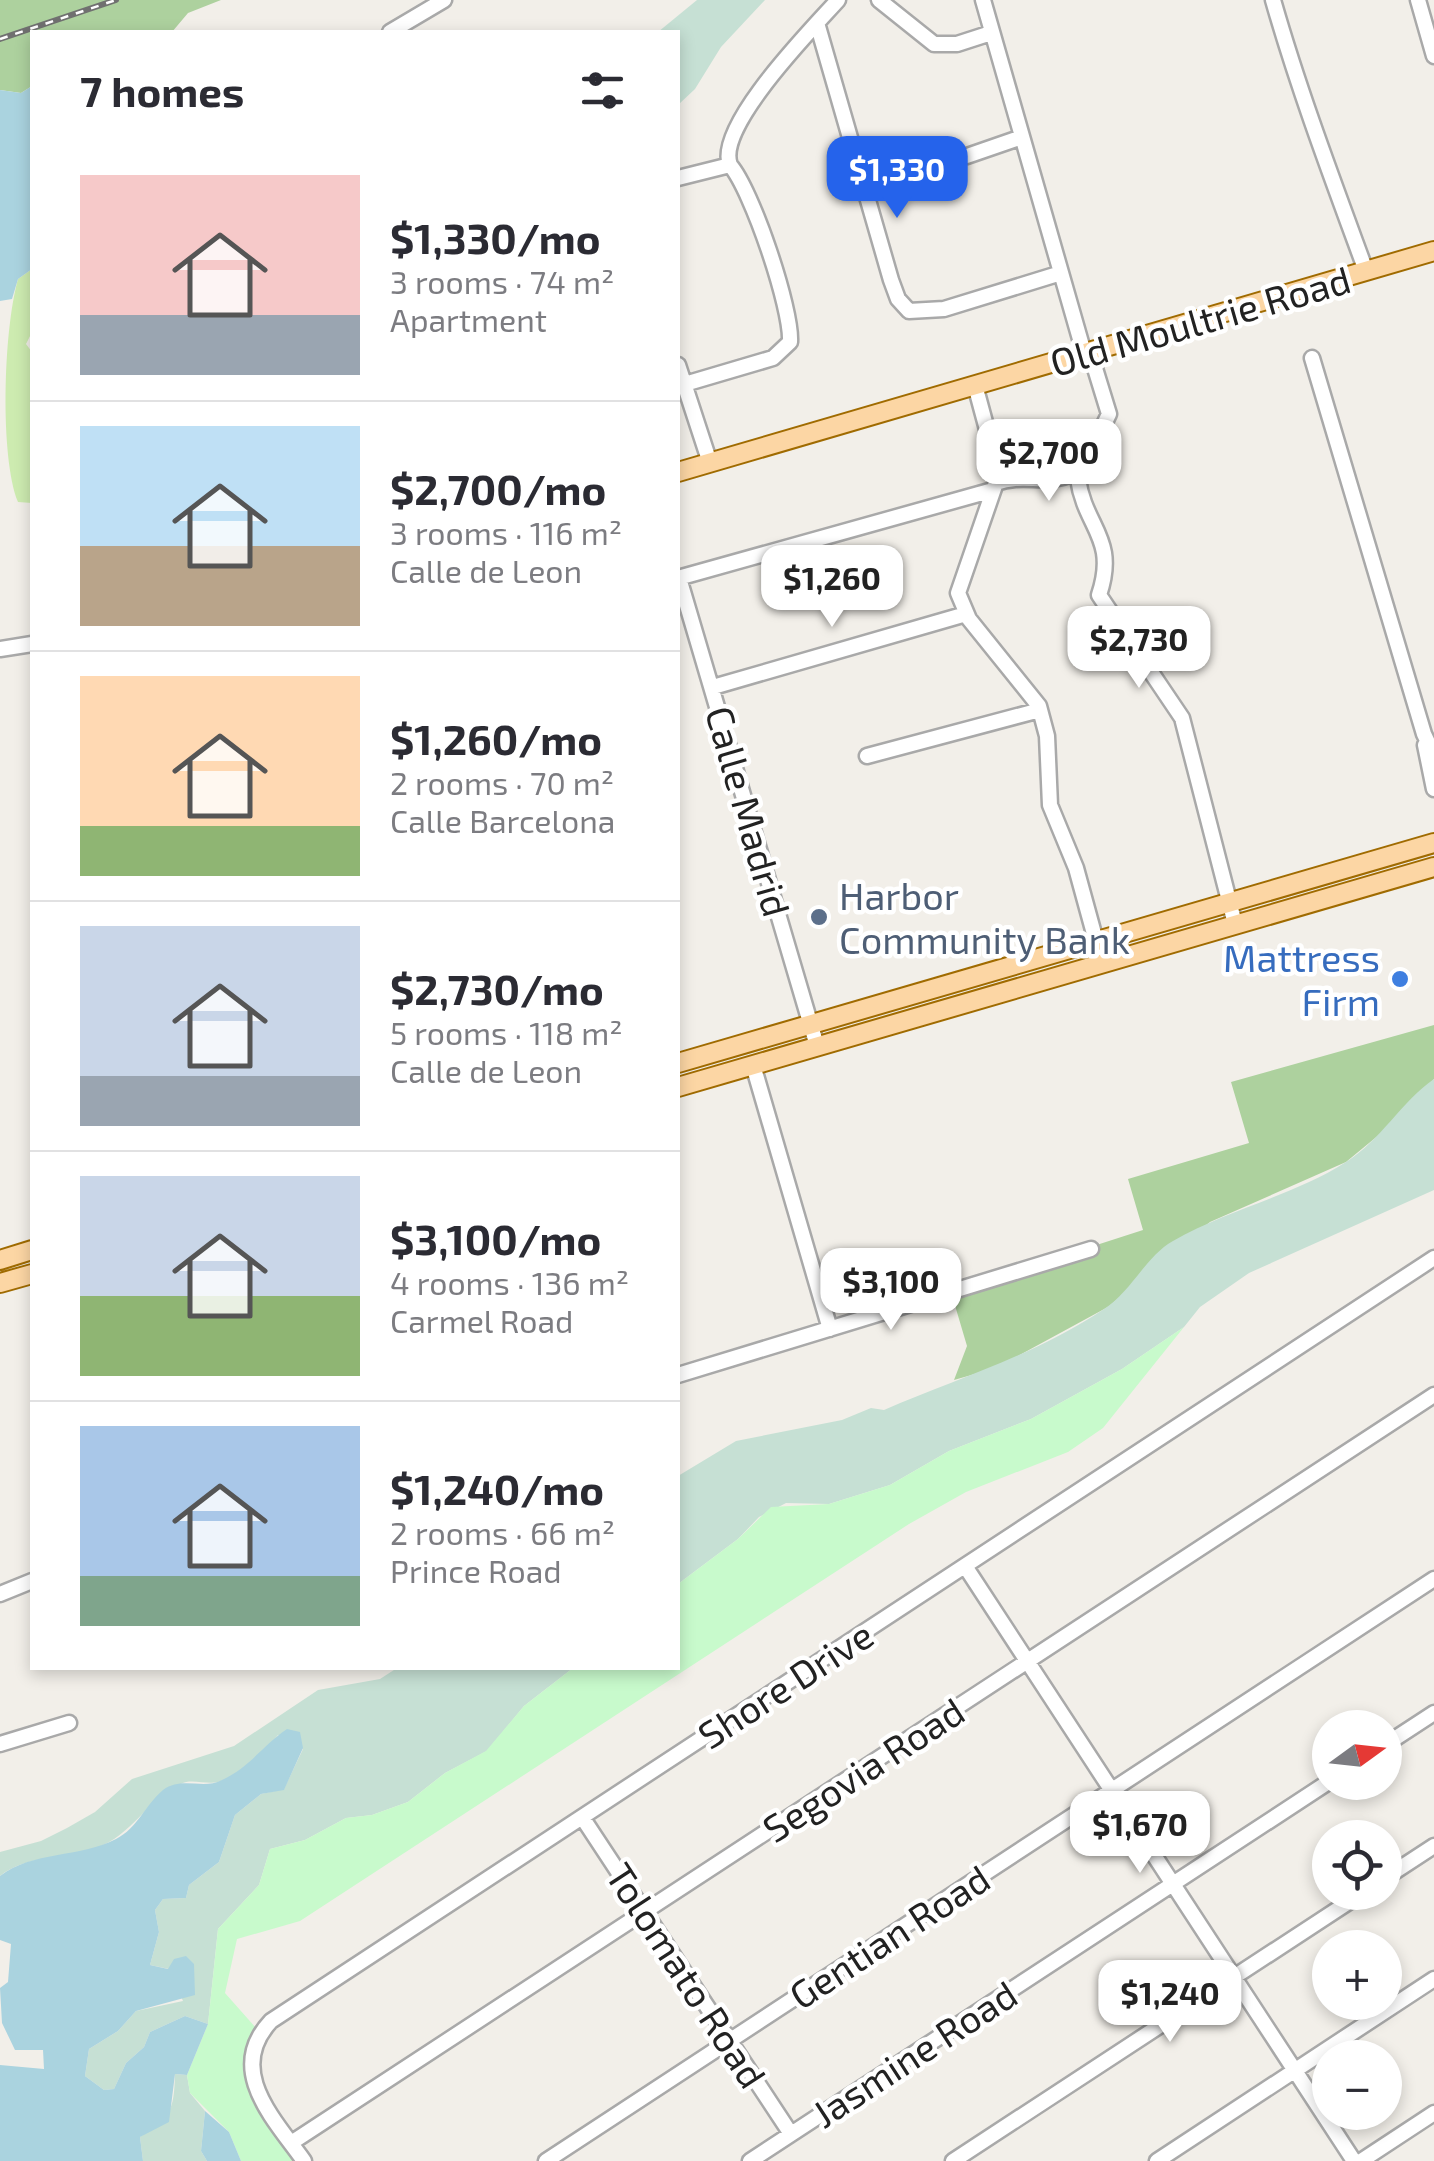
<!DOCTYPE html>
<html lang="en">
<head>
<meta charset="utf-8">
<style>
  body { margin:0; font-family:"Exo 2",sans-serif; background:#f2f2f3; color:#2b2b33; height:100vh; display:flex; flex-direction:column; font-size:38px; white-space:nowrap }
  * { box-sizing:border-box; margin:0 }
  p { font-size:32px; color:#7c7c81 }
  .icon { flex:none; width:55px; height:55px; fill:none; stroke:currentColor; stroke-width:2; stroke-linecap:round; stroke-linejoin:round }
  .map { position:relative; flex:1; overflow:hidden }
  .side { position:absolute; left:30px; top:30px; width:650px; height:1640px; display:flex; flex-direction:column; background:#fff; border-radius:0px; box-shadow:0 5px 15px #0003 }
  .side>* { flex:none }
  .needle { width:65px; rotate:75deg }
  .controls { position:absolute; left:1312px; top:1710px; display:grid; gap:20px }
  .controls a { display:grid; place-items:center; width:90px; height:90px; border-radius:50%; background:#fff; box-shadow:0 5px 15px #0003; font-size:50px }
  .price { position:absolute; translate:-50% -85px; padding:0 22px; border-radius:20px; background:#fff; color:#222; font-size:32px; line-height:65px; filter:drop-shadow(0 2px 5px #0008) }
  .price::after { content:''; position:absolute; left:50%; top:60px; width:30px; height:22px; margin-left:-15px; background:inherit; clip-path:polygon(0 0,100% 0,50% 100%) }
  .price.on { background:#2563eb; color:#fff }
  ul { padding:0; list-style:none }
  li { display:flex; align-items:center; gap:30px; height:250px; padding:0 50px }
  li+li { border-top:2px solid #e1e1e2 }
  li span { display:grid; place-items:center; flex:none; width:280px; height:200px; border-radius:0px; color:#555 }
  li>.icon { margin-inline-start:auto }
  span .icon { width:120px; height:120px; fill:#fffc; stroke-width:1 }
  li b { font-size:42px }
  h2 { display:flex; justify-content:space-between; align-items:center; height:120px; padding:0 50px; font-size:42px }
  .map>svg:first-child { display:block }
  .grass { fill:#cdebb0 }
  .forest { fill:#add19e }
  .wetland { fill:#c6e0d4 }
  .park { fill:#c8facc }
  .water { fill:#aad3df }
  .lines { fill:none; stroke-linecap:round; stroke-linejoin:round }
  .minor-casing { stroke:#a9a9a9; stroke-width:19 }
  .major-casing { stroke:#a06b00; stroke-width:22 }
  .minor { stroke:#fff; stroke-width:14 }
  .major { stroke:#fcd6a4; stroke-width:18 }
  .rail-casing { stroke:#707070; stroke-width:6 }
  .rail { stroke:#fff; stroke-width:2.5; stroke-dasharray:8; stroke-linecap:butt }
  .service-dot { fill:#5c6f8a; stroke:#fff; stroke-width:4 }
  .shop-dot { fill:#3f7fe0; stroke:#fff; stroke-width:4 }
  .labels { text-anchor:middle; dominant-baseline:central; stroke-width:9; stroke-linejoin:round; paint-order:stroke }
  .street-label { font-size:38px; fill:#222; stroke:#fff }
  .service-label { font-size:38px; fill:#4e5e75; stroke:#fff; text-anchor:start }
  .shop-label { font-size:38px; fill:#366cbe; stroke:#fff; text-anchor:end }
</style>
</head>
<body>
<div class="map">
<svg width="1434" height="2161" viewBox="0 0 1434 2161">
  <rect width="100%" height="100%" fill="#f2efe9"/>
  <path class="grass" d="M32,269V332L26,344L32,352V503L18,502C0,457 3,333 18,279Z"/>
  <path class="forest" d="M0,0H221L188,13L172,32H32V86L21,93L0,90Z
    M1434,1025V1079L1397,1120L1346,1162L1210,1222L1108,1307L996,1368L954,1380L967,1346L951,1292L1143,1230L1128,1179L1249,1143L1231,1082Z"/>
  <path class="wetland" d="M697,0H765L721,47L695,89L678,105V32H658Z
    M1434,1079V1190L1249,1273L1200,1307L1184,1327L1122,1369L1031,1419L949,1451L890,1485L829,1504L786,1503L759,1517L738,1539L678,1584V1476L736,1441L842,1420L871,1408L884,1410C959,1378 1035,1355 1104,1309C1131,1292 1146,1256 1173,1241C1228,1209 1293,1196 1346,1162C1381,1140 1401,1102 1434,1079Z
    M397,1668H573L524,1706L487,1751L445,1773L408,1802L372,1815L346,1818L305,1840L270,1849L259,1885L218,1929L208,2024L185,2016L150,2032L144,2047L126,2063L114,2089L104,2090L85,2076L89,2049L118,2031L136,2011L183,2001L169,1969L150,1965L159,1932L155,1910L163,1899L186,1898L189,1885L219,1862L235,1815L261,1794L284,1789L303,1749L278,1735C264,1752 240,1776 218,1782C206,1785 191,1778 181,1784C146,1800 133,1835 96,1848C64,1859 26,1855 0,1876V1852L41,1841L67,1828L95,1812L132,1779L234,1746L318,1690L380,1679Z
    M175,2074L187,2075L190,2093L205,2111L201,2151L207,2161H143L140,2137C170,2116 174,2113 175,2074Z"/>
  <path class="park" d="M1184,1327L1103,1428L1068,1452L966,1492L909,1524L300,1921L237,1939L225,1993L256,2028C235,2085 271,2114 301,2161H241L229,2132L190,2093L187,2075L208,2024L218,1929L259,1885L270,1849L305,1840L346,1818L372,1815L408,1802L445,1773L486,1751L524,1706L573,1668H678V1584L738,1539L771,1507L829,1504L890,1485L949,1451L1031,1419L1122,1369Z"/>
  <path class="water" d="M32,86V269L18,279L12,299L0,301V90L21,93Z
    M287,1729L300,1732L303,1748L284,1790L261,1794L235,1815L219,1862L189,1885L186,1898L163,1899L155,1910L159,1932L150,1965L168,1969L174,1959L186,1956L194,1964L195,1995L136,2011L118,2031L89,2049L85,2076L104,2090L114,2089L126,2063L144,2047L150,2032L185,2016L208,2024L187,2075L175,2074L169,2122L140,2137L143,2161H0V2065L44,2069L43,2050H15L2,2023L0,1988L8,1982L11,1944L0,1940V1876C32,1851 80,1858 116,1839C138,1828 145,1805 163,1790C182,1776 203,1790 222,1780C250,1767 263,1745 287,1729Z
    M205,2111L229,2132L241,2161H207L201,2151Z"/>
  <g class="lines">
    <g class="minor-casing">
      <path id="minor" d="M879,0L934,44H957L991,33
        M983,0L1084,353
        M1273,0C1299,91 1333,181 1366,271
        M1418,0L1434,56
        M817,23L891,280L898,299L909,311L944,309L1061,273
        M390,32L444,0
        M967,156L1022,137
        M730,165C715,127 812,29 838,0
        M678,178L730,165
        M1090,352L1109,414L1078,479C1085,528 1118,538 1099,595L1182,718L1235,924
        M1312,358L1424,734L1434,755
        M678,365L710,463
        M975,385L999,474L958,593L969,619L1039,706L1047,736L1050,805L1076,868L1102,963
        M678,386L773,358L790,342C792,309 752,190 730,165
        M996,483C1026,472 1051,488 1079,470
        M678,578L993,490
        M679,578L817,1046
        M0,649L32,644
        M713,687L966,614
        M1425,745L1434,789
        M867,756L1040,710
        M753,1065L830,1329
        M678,1375L1091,1249
        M965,1566L1354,2161
        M0,1594L32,1581
        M0,1744L69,1723
        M1385,1745L1434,1713
        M582,1817L791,2134
        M1385,1878L1434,1846
        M291,2143L1434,1395
        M304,2161C274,2119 225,2070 271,2021L1434,1258
        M546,2161L1434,1579
        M750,2161L1330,1781
        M953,2161L1364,1892
        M1157,2161L1434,1979
        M1361,2161L1434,2113"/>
    </g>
    <g class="major-casing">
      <path id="major" d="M678,472L1434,251
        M678,1063L1434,843
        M678,1087L1434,867
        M0,1260L32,1250
        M0,1283L32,1274"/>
    </g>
    <use href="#minor" class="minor"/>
    <use href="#major" class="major"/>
    <g class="rail-casing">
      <path id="rail" d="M0,39L116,0"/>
    </g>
    <use href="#rail" class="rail"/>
  </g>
  <circle class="service-dot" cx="819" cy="917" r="10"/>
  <circle class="shop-dot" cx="1400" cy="979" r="10"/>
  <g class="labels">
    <g class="street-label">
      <text transform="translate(1200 320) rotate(-16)">Old Moultrie Road</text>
      <text transform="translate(749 811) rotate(74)">Calle Madrid</text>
      <text transform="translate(785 1684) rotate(-33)">Shore Drive</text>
      <text transform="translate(863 1769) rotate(-33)">Segovia Road</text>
      <text transform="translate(889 1936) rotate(-33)">Gentian Road</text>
      <text transform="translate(687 1975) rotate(57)">Tolomato Road</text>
      <text transform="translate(914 2053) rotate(-33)">Jasmine Road</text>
    </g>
    <g class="service-label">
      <text x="839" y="895">Harbor<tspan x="839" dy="44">Community Bank</tspan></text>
    </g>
    <g class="shop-label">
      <text x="1380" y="957">Mattress<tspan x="1380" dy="44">Firm</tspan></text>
    </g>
  </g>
</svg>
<div class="controls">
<a><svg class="needle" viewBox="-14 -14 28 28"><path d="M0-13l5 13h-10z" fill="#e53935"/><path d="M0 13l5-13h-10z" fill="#7c7c81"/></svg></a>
<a><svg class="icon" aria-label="locate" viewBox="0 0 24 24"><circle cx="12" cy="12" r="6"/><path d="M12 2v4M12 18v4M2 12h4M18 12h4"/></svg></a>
<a>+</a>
<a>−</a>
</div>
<b class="price on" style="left:897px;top:221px">$1,330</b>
<b class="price" style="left:1049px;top:504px">$2,700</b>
<b class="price" style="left:832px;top:630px">$1,260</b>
<b class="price" style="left:1139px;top:691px">$2,730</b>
<b class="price" style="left:891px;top:1333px">$3,100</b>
<b class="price" style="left:1140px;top:1876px">$1,670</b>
<b class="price" style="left:1170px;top:2045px">$1,240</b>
<section class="side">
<h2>7 homes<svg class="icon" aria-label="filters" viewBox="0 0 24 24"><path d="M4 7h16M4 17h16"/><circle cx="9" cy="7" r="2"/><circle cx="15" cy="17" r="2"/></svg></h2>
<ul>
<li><span style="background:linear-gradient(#f6c9c9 70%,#9aa5b1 0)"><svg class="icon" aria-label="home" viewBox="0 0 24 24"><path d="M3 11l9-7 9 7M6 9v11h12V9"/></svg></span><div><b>$1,330/mo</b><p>3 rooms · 74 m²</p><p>Apartment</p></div></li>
<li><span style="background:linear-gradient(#bfe0f5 60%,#b9a48a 0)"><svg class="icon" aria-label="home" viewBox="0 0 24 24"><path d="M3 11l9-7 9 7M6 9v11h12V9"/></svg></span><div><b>$2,700/mo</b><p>3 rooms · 116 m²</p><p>Calle de Leon</p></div></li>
<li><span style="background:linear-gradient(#ffd9b3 75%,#8fb573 0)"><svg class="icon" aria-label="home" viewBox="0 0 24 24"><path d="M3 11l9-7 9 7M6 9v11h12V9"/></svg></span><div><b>$1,260/mo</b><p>2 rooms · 70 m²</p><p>Calle Barcelona</p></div></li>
<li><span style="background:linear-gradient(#c9d6e8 75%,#9aa5b1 0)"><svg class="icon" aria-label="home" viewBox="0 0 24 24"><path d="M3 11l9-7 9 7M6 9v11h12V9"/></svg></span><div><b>$2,730/mo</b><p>5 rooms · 118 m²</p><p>Calle de Leon</p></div></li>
<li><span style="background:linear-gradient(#c9d6e8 60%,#8fb573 0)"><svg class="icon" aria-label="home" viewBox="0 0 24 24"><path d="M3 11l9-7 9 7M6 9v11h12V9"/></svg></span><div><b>$3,100/mo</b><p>4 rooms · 136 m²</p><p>Carmel Road</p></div></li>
<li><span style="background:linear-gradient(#a9c7e8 75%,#7fa58c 0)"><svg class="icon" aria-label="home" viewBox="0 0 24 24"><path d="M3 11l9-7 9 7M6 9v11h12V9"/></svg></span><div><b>$1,240/mo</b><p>2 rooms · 66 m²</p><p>Prince Road</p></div></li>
</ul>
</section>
</div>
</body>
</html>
